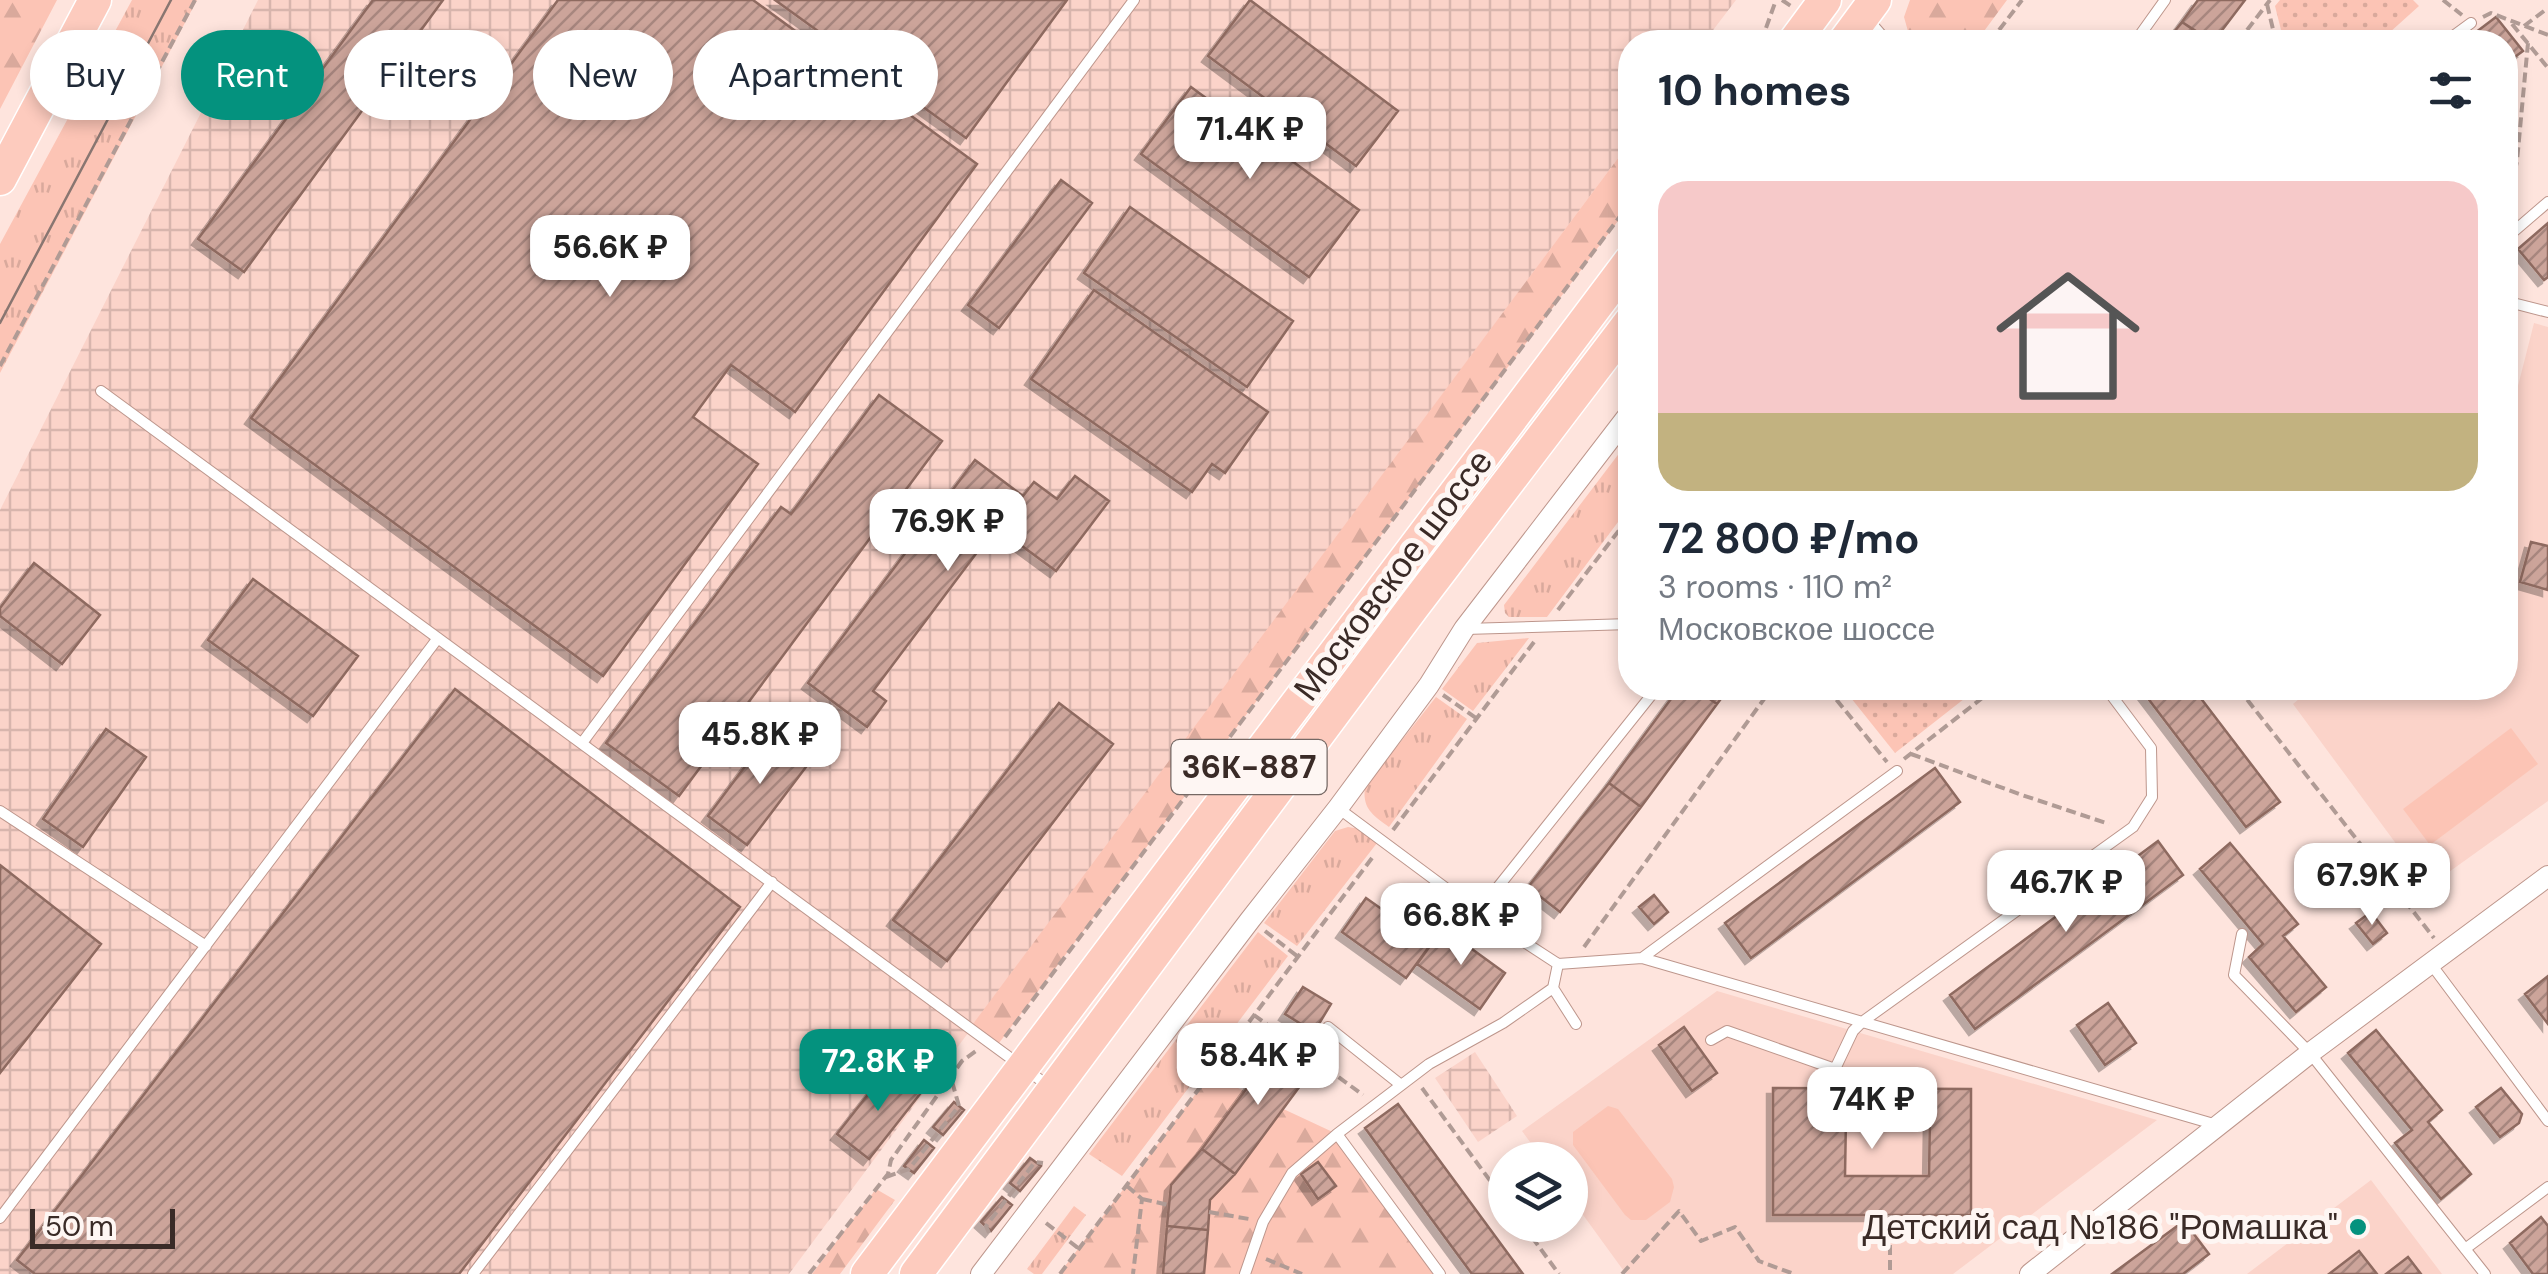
<!DOCTYPE html>
<html lang="en">
<head>
<meta charset="utf-8">
<style>
  body { margin:0; font-family:"DM Sans",sans-serif; background:#f2f2f3; color:#1f2937; height:100vh; display:flex; flex-direction:column; font-size:38px; white-space:nowrap }
  * { box-sizing:border-box; margin:0 }
  p { font-size:32px; color:#747a83 }
  .icon { flex:none; width:55px; height:55px; fill:none; stroke:currentColor; stroke-width:2; stroke-linecap:round; stroke-linejoin:round }
  .map { position:relative; flex:1; overflow:hidden }
  .details { position:absolute; left:1618px; top:30px; width:900px; height:670px; display:flex; flex-direction:column; background:#fff; border-radius:40px; box-shadow:0 5px 15px #0003 }
  .details>* { flex:none }
  .hud { position:absolute; left:30px; top:30px; width:950px; height:90px; display:flex; gap:20px }
  .buttons { position:absolute; left:1488px; top:1142px; display:grid; gap:20px }
  .buttons a { display:grid; place-items:center; width:100px; height:100px; border-radius:50%; background:#fff; box-shadow:0 5px 15px #0003; font-size:50px }
  .scale { position:absolute; left:30px; bottom:25px; width:145px; box-sizing:border-box; padding-left:10px; border:5px solid #3a2b27; border-top:0; font-size:28px; line-height:35px; white-space:nowrap; color:#3a2b27; -webkit-text-stroke:8px #fef6f3; paint-order:stroke }
  .price { position:absolute; translate:-50% -85px; padding:0 22px; border-radius:20px; background:#fff; color:#222; font-size:32px; line-height:65px; filter:drop-shadow(0 2px 5px #0008) }
  .price::after { content:''; position:absolute; left:50%; top:60px; width:30px; height:22px; margin-left:-15px; background:inherit; clip-path:polygon(0 0,100% 0,50% 100%) }
  .price.selected { background:#04927e; color:#fff }
  ul { padding:0; list-style:none }
  li { display:grid; align-content:center; gap:20px; height:530px; padding:0 40px }
  li+li { border-top:2px solid #e0e1e3 }
  li span { display:grid; place-items:center; height:310px; border-radius:30px; color:#555 }
  li>.icon { margin-inline-start:auto }
  span .icon { width:180px; height:180px; fill:#fffc; stroke-width:1 }
  li b { font-size:42px }
  h2 { display:flex; justify-content:space-between; align-items:center; height:120px; padding:0 40px; font-size:42px }
  .pill { padding:0 35px; border-radius:45px; background:#fff; box-shadow:0 5px 15px #0003; font-size:35px; line-height:90px }
  .pill.selected { background:#04927e; color:#fff }
  .map>svg:first-child { display:block }
  .built { fill:#fbd3c9 }
  .industrial { fill:url(#industrial-grid) }
  .grass { fill:url(#grass-tufts) }
  .forest { fill:url(#forest-firs) }
  .park { fill:url(#park-dots) }
  .pitch { fill:#fcc4b5 }
  .building { fill:url(#building-hatch); stroke:#8e6a60; stroke-width:2.5; fill-rule:evenodd; filter:url(#shadow) }
  .lines { fill:none; stroke-linecap:round; stroke-linejoin:round }
  .lane-casing { stroke:#bd968c; stroke-width:12 }
  .street-casing { stroke:#bd968c; stroke-width:22 }
  .primary-casing { stroke:#fff; stroke-width:35 }
  .path { stroke:#b09b95; stroke-width:4; stroke-dasharray:10 5; stroke-linecap:butt }
  .lane { stroke:#fff; stroke-width:10 }
  .street { stroke:#fff; stroke-width:20 }
  .primary { stroke:#fdcbbe; stroke-width:32 }
  .tram { stroke:#897671; stroke-width:2.5 }
  .poi-dot { fill:#04927e; stroke:#fef6f3; stroke-width:4 }
  .labels { text-anchor:middle; dominant-baseline:central; stroke-width:10; stroke-linejoin:round; paint-order:stroke }
  .shield { fill:#fef6f3; stroke:#756864; stroke-width:2.5 }
  .shield-label { font-size:32px; font-weight:bold; fill:#3a2b27 }
  .street-label { font-size:35px; fill:#3a2b27; stroke:#fef6f3 }
  .poi-label { font-size:35px; fill:#3a2b27; stroke:#fef6f3; text-anchor:end }
</style>
</head>
<body>
<div class="map">
<svg width="2548" height="1274" viewBox="0 0 2548 1274">
  <defs>
    <pattern id="industrial-grid" width="8" height="8" patternUnits="userSpaceOnUse" patternTransform="scale(2.5)"><rect width="8" height="8" fill="#fbd3c9"/><path d="M0 4h8M4 0v8" fill="none" stroke="#d8b5ad"/></pattern>
    <pattern id="grass-tufts" width="24" height="20" patternUnits="userSpaceOnUse" patternTransform="scale(2.5)"><rect width="24" height="20" fill="#fcc4b5"/><path d="M3 7l-1-3M5 7V3M7 7l1-3M15 17l-1-3M17 17v-4M19 17l1-3" fill="none" stroke="#d9a99c"/></pattern>
    <pattern id="forest-firs" width="22" height="20" patternUnits="userSpaceOnUse" patternTransform="scale(2.5)"><rect width="22" height="20" fill="#fcc4b5"/><path d="M5 1l3.5 6h-7zM16 11l3.5 6h-7z" fill="#d9a99c"/></pattern>
    <pattern id="park-dots" width="8" height="8" patternUnits="userSpaceOnUse" patternTransform="scale(2.5)"><rect width="8" height="8" fill="#fcc4b5"/><path d="M2 2h.1M6 6h.1" fill="none" stroke="#d9a99c" stroke-width="1.8" stroke-linecap="round"/></pattern>
    <pattern id="building-hatch" width="6" height="6" patternUnits="userSpaceOnUse" patternTransform="scale(2.5)"><rect width="6" height="6" fill="#cca49a"/><path d="M-1 1l2-2M0 6l6-6M5 7l2-2" fill="none" stroke="#a7867e"/></pattern>
    <filter id="shadow"><feDropShadow dx="-6" dy="6" stdDeviation="0" flood-color="#0004"/></filter>
  </defs>
  <rect width="100%" height="100%" fill="#fee4dd"/>
  <path class="built" d="M2534,323L2548,327V801L2428,887L2293,704L2312,688H2505V437Z
    M1717,991L2157,1120L1953,1274H1626L1570,1197V1160H1543L1522,1131Z
    M2371,1180L2442,1274H2247Z"/>
  <path class="industrial" d="M258,0H1736L1704,42H1630V142L789,1274H0V510Z
    M1475,1052L1517,1116L1478,1142L1435,1078Z"/>
  <path class="grass" d="M132,0H197L0,373V244Z
    M1630,439V506L1547,617H1509L1505,613L1504,605Z
    M1529,638L1473,711L1442,689L1477,643Z
    M1436,697L1467,719L1389,827C1373,815 1362,809 1365,787Z
    M1348,827L1361,829L1377,843L1297,946L1264,923L1335,831Z
    M1258,932L1288,956L1122,1176L1089,1154Z
    M1074,1206L1086,1215L1042,1274H1034L1027,1269Z"/>
  <path class="forest" d="M0,0H57L0,109Z
    M1910,0H2007L1976,42H1911L1904,17Z
    M1630,142V205L996,1047L970,1028Z
    M1210,1075L1337,1134L1431,1262L1433,1274H1059Z
    M876,1189L895,1200L840,1274H812Z"/>
  <path class="park" d="M2280,0H2413L2419,6L2379,42H2284L2275,6Z
    M1843,688H1842H1978L1895,753Z"/>
  <path class="pitch" d="M2511,728L2538,764L2430,845L2403,809Z
    M1608,1106L1618,1109L1672,1179L1674,1187L1670,1202L1646,1220H1631L1625,1215L1573,1145V1132Z"/>
  <path class="building" d="M373,0H443L244,272L198,239Z
    M558,0H753L977,164L795,412L731,365L693,417L758,464L603,676L251,418Z
    M775,0H1067L966,138Z
    M1250,0L1398,111L1356,166L1208,56Z
    M2198,0H2245L2213,42L2182,22Z
    M2496,17L2523,51L2505,64V42H2463Z
    M2182,22L2211,42H2166Z
    M1191,87L1359,210L1309,277L1141,154Z
    M1061,180L1092,203L999,328L968,305Z
    M1130,207L1293,321L1247,387L1084,273Z
    M2548,223V277L2544,280L2518,249Z
    M1094,290L1268,412L1225,473L1212,464L1192,492L1031,379Z
    M879,395L942,441L679,796L606,743L781,507L791,514Z
    M975,460L1023,496L1034,482L1057,499L1075,476L1109,501L1056,571L996,527L873,691L886,701L867,727L808,683Z
    M2531,542L2548,546V590L2520,582Z
    M34,563L100,615L62,664L0,616V608Z
    M253,579L358,656L313,716L208,640Z
    M1679,688H1694L1717,704L1641,807L1609,783Z
    M1694,688H1729L1717,704Z
    M2140,688H2193L2280,802L2246,827Z
    M455,689L740,907L459,1274H35L17,1260Z
    M1059,703L1113,744L947,961L893,920Z
    M106,729L146,757L83,847L43,819Z
    M773,729L812,759L747,845L708,816Z
    M1935,768L1960,802L1751,958L1725,923Z
    M1609,783L1641,807L1560,912L1528,887Z
    M2158,841L2183,875L1975,1029L1950,995Z
    M2230,843L2298,924L2283,936L2326,987L2296,1012L2249,957L2263,944L2200,869Z
    M0,865L101,944L0,1073Z
    M1654,895L1668,912L1654,924L1639,907Z
    M1366,898L1431,944L1406,978L1342,932Z
    M2371,912L2387,933L2373,944L2356,923Z
    M1443,928L1505,973L1480,1009L1417,964Z
    M2548,976V1024L2525,994Z
    M1303,987L1331,1004L1314,1032L1285,1014Z
    M2108,1003L2136,1043L2105,1065L2077,1025Z
    M1684,1027L1717,1073L1692,1091L1659,1045Z
    M2376,1030L2442,1110L2428,1122L2471,1174L2441,1199L2395,1143L2412,1130L2348,1053Z
    M1281,1042L1314,1067L1235,1174L1202,1149Z
    M888,1069L920,1094L869,1159L837,1134Z
    M1773,1088L1971,1089V1215H1773ZM1846,1117H1930L1929,1176H1845Z
    M2501,1088L2522,1114L2519,1123L2500,1137L2476,1107Z
    M954,1102L964,1110L943,1135L933,1127Z
    M1398,1104L1523,1274H1472L1427,1213L1365,1128Z
    M924,1140L934,1148L914,1173L904,1166Z
    M1202,1149L1235,1174L1210,1200L1208,1230L1167,1226L1171,1185Z
    M1030,1158L1041,1166L1020,1191L1010,1183Z
    M1318,1162L1336,1186L1318,1199L1301,1174Z
    M1002,1197L1012,1205L991,1231L981,1222Z
    M2541,1217L2548,1226V1274H2533L2510,1243Z
    M2184,1221L2209,1254L2183,1274H2112Z
    M1167,1226L1208,1230L1204,1274H1163Z
    M2359,1251L2377,1274H2329Z
    M2408,1257L2421,1274H2386Z"/>
  <g class="lines">
    <g class="lane-casing">
      <path id="lane" d="M2135,42L2165,0
        M2445,42L2471,23
        M2505,239L2548,202
        M2505,301L2548,312
        M101,391L1039,1079
        M1465,629L1630,624
        M582,743L1134,0
        M1338,808L1478,912L1558,964L1642,958L2217,1125
        M0,811L206,946
        M1478,912L1657,688
        M2242,934L2234,975L2310,1053L2485,1274
        M1642,958L1897,771
        M2431,964L2548,1121
        M1553,988L1576,1024
        M1328,1027L1401,1085
        M1711,1040L1727,1031L1835,1069L1853,1031L1862,1022L2133,827L2152,797L2151,748L2106,688
        M1337,1134L1440,1274
        M0,1218L438,638
        M2465,1249L2548,1187
        M473,1274L772,882
        M1245,1274L1263,1222L1292,1173L1337,1134L1429,1064L1503,1023L1553,988L1558,964"/>
    </g>
    <g class="street-casing">
      <path id="street" d="M1861,19L1881,42
        M981,1274L1250,920L1338,808L1429,685L1464,629L1630,413
        M2030,1274L2310,1053L2548,876"/>
    </g>
    <g class="primary-casing">
      <path id="primary" d="M1794,42L1825,0
        M1844,42L1875,0
        M0,179L95,0
        M867,1274L1630,261
        M916,1274L1413,607L1630,322"/>
    </g>
    <path class="path" d="M1782,0L1791,6
      M2443,0L2462,15
      M2267,4L2276,42
      M2483,17L2491,13L2548,35
      M2512,24L2548,68
      M2524,26L2548,8
      M1761,42L1776,0
      M1990,42L2022,0
      M2238,42L2270,0
      M2505,200L2512,186L2517,161L2528,43
      M0,366L195,0
      M1558,610L1630,516
      M1827,688L1887,762
      M2238,688L2434,938
      M1443,695L1476,718
      M1911,754L2019,794L2109,824
      M1904,759L1995,688
      M1393,830L1534,642
      M1265,931L1297,956
      M1584,947L1772,688
      M1254,1015L1363,1095
      M1005,1037L1630,203
      M1422,1088L1505,1201
      M886,1177L909,1169L959,1106L951,1078
      M1127,1186L1142,1199L1133,1274
      M1142,1199L1169,1205
      M1209,1212L1249,1219
      M1890,1215V1274
      M1046,1223L1078,1248
      M1523,1225L1559,1274
      M989,1233L986,1226L1035,1162L1043,1163
      M1266,1259L1302,1274
      M809,1274L888,1174L891,1160L962,1061L976,1051
      M1060,1274L1375,854
      M1622,1274L1679,1211L1701,1241L1735,1227L1759,1261L1794,1274"/>
    <use href="#lane" class="lane"/>
    <use href="#street" class="street"/>
    <use href="#primary" class="primary"/>
    <path class="tram" d="M0,323L171,0"/>
  </g>
  <circle class="poi-dot" cx="2358" cy="1227" r="10"/>
  <g class="labels">
    <rect class="shield" x="1171.5" y="740" width="155" height="54" rx="8"/>
    <g class="shield-label">
      <text x="1249" y="767">36К-887</text>
    </g>
    <g class="street-label">
      <text transform="translate(1393 575) rotate(-53)">Московское шоссе</text>
    </g>
    <g class="poi-label">
      <text x="2338" y="1227">Детский сад №186 "Ромашка"</text>
    </g>
  </g>
</svg>
<div class="buttons">
<a><svg class="icon" aria-label="layers" viewBox="0 0 24 24"><path d="M12 4l9 5-9 5-9-5zM3 14l9 5 9-5"/></svg></a>
</div>
<div class="scale">50 m</div>
<b class="price" style="left:1250px;top:182px">71.4K ₽</b>
<b class="price" style="left:610px;top:300px">56.6K ₽</b>
<b class="price" style="left:948px;top:574px">76.9K ₽</b>
<b class="price" style="left:760px;top:787px">45.8K ₽</b>
<b class="price" style="left:2372px;top:928px">67.9K ₽</b>
<b class="price" style="left:2066px;top:935px">46.7K ₽</b>
<b class="price" style="left:1461px;top:968px">66.8K ₽</b>
<b class="price" style="left:1258px;top:1108px">58.4K ₽</b>
<b class="price selected" style="left:878px;top:1114px">72.8K ₽</b>
<b class="price" style="left:1872px;top:1152px">74K ₽</b>
<div class="hud">
<a class="pill">Buy</a>
<a class="pill selected">Rent</a>
<a class="pill">Filters</a>
<a class="pill">New</a>
<a class="pill">Apartment</a>
</div>
<section class="details">
<h2>10 homes<svg class="icon" aria-label="filters" viewBox="0 0 24 24"><path d="M4 7h16M4 17h16"/><circle cx="9" cy="7" r="2"/><circle cx="15" cy="17" r="2"/></svg></h2>
<ul>
<li><span style="background:linear-gradient(#f6c9c9 75%,#c2b280 0)"><svg class="icon" aria-label="home" viewBox="0 0 24 24"><path d="M3 11l9-7 9 7M6 9v11h12V9"/></svg></span><div><b>72 800 ₽/mo</b><p>3 rooms · 110 m²</p><p>Московское шоссе</p></div></li>
</ul>
</section>
</div>
</body>
</html>
